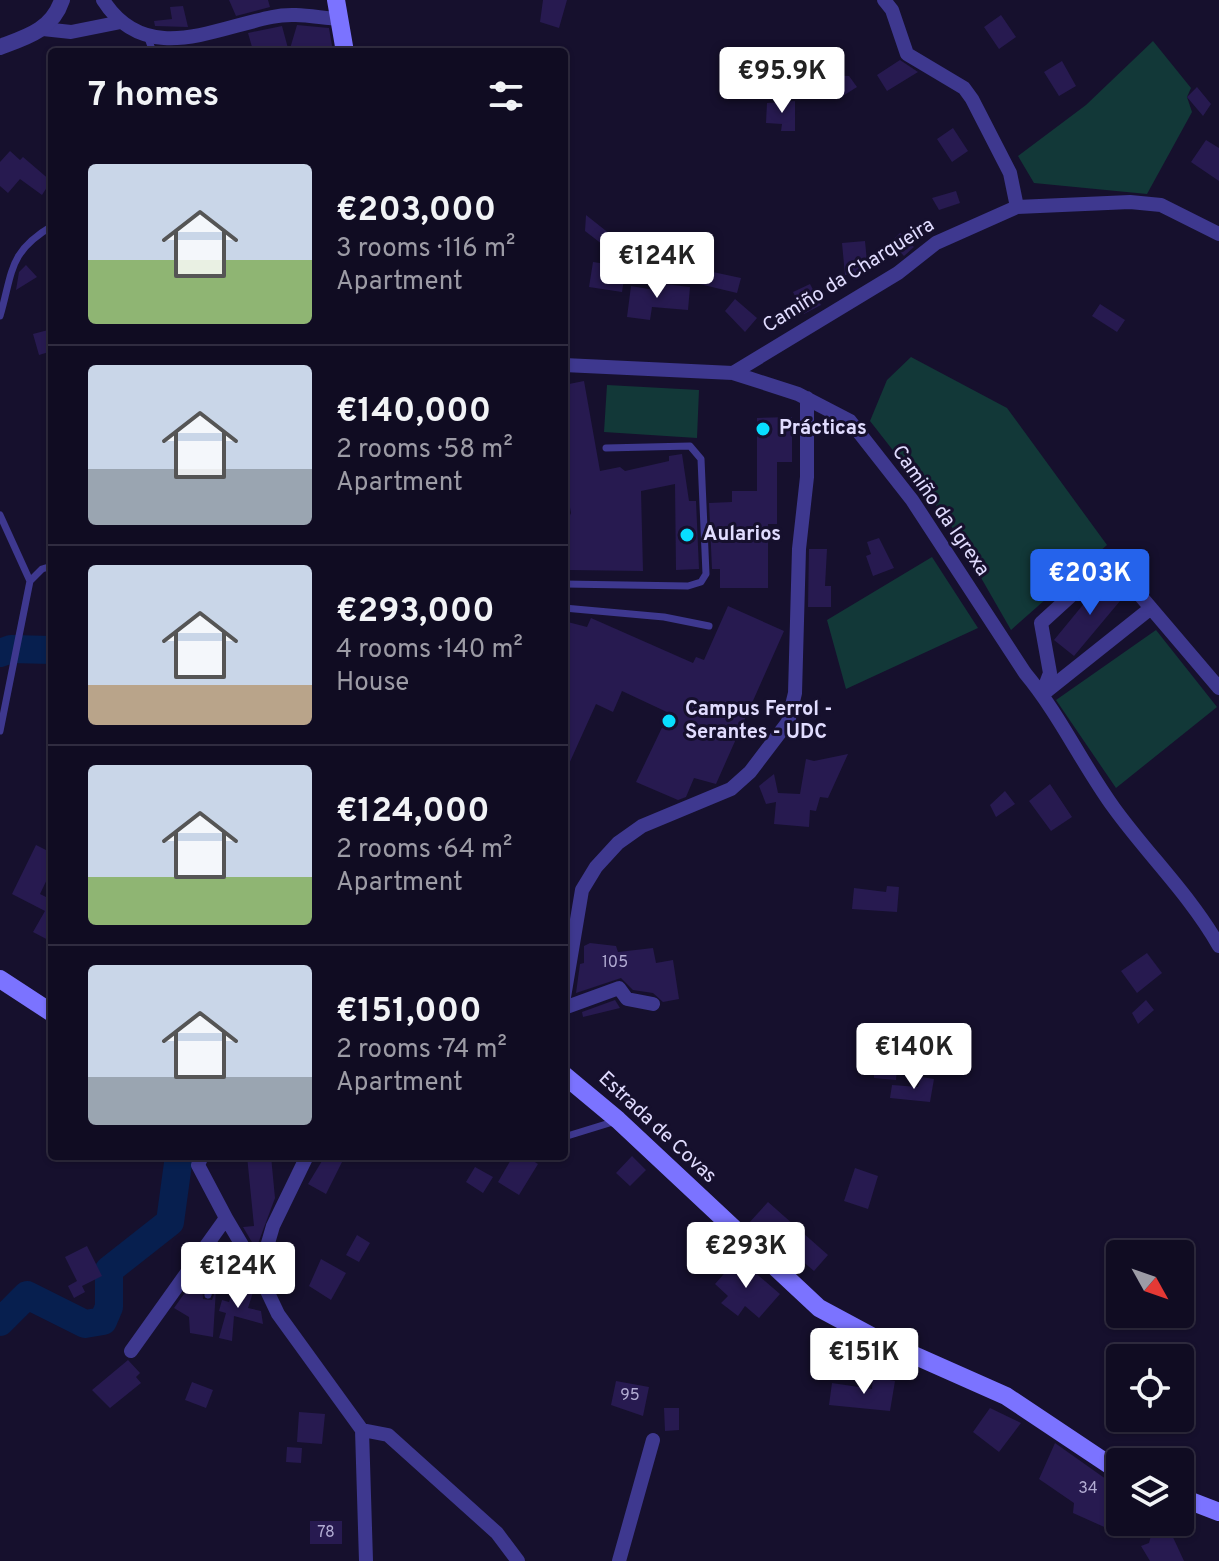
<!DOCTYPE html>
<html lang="en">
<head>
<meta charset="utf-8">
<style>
  body { margin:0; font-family:Overpass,sans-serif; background:#19152a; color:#f1f3f6; height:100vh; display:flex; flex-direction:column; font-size:30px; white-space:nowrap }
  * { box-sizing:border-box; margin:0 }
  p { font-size:26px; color:#9c9ba5 }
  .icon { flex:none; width:44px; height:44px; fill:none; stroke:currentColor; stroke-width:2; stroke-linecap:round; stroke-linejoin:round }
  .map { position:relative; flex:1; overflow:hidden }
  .panel { position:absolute; left:48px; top:48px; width:520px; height:1112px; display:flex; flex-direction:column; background:#100c22; border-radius:8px; box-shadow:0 2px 6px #0004,0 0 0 2px #302c40 }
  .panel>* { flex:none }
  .needle { width:52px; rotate:130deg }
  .buttons { position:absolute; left:1106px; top:1240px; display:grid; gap:16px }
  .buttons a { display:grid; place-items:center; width:88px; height:88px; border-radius:8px; background:#100c22; box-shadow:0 2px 6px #0004,0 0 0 2px #302c40; font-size:40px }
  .price { position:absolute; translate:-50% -68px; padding:0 18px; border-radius:8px; background:#fff; color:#222; font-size:26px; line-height:52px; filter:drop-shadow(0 2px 4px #0008) }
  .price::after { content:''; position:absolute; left:50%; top:48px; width:24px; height:18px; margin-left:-12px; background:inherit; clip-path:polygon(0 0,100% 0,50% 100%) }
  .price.on { background:#2563eb; color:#fff }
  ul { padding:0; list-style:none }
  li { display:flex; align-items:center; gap:24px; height:200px; padding:0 40px }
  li+li { border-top:2px solid #302c40 }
  li span { display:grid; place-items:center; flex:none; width:224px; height:160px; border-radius:8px; color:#555 }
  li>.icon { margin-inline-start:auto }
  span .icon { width:96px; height:96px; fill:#fffc; stroke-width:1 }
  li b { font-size:34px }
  h2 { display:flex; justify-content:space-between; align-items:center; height:96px; padding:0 40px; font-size:34px }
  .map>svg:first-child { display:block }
  .green { fill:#123838 }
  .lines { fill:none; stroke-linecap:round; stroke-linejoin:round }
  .river { stroke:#071f4f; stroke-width:28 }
  .building { fill:#271a50 }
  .service { stroke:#3e388f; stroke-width:7 }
  .minor { stroke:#3e388f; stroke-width:14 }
  .tertiary { stroke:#3e388f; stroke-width:16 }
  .secondary { stroke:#7b73ff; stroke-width:18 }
  .poi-dot { fill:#08deff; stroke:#16102d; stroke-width:3 }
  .labels { text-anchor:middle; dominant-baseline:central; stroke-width:6; stroke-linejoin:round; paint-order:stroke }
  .number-label { font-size:16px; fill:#b2acd3 }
  .street-label { font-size:20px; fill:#e1dcff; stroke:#16102d }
  .poi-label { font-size:20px; font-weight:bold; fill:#e1dcff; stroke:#16102d; text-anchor:start }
</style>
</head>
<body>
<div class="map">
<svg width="1219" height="1561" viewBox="0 0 1219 1561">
  <rect width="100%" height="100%" fill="#16102d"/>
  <path class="green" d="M1153,41L1191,88L1187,97L1192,112L1147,194L1034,183L1018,156L1086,105Z
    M911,357L1007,408L1107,545L1011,630L949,522L870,421L887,380Z
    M607,385L699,390L697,438L604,432Z
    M932,557L978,628L846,689L827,620Z
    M1156,630L1217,707L1116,788L1056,700Z"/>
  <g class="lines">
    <path class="river" d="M0,653L11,649L52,650
      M0,1322L27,1295L85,1324L103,1321L109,1307V1270L170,1222L179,1156"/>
  </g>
  <path class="building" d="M229,0H268L270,7L236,16Z
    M543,0H567L559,28L540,22Z
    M183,6L188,27L155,26L154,21L172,19L170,7Z
    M1001,15L1016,37L999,49L984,27Z
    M297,25L329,28L332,46L312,49L313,52H289Z
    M282,26L289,52H262L260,46L252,47L248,33Z
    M900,60L918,72L887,91L877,75Z
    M1062,61L1076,86L1059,96L1044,72Z
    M825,75L849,76L857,87L838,99L837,90L825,88Z
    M1197,87L1211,104L1203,116L1187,97Z
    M795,101V131H781L782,124L766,123L767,103Z
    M953,128L968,151L952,162L937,139Z
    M1206,140L1219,148V181L1191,162Z
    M10,151L20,160L23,157L51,181L42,195L20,179L8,193L0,186V162Z
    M956,191L960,203L939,210L932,198Z
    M586,215L615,238L607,248L585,231Z
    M900,233L914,247L904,256L891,242Z
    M865,241L868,272L845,275L842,243Z
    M593,262L626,267L622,292L589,287Z
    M26,265L37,277L16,290L19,272Z
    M694,268L741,278L737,293L691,282Z
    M656,283L690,287L688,310L652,307L650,320L627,317L631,286L655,290Z
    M810,284L821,305L804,314L793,292Z
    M735,299L757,318L745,332L725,311Z
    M1100,304L1125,320L1117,332L1092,316Z
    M48,330L52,351L39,355L33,334Z
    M584,381L600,471L620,467L625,471L669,461V456L682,454L689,501H696L699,569L676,570L675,484L641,491L643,571L570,570L564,566L568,550L564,543L569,532L564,528L571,513L564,475V385Z
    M792,417V462H777V524H768V588H720V569H712L709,503L732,502V491H757V418Z
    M879,538L894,568L873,576L866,556L871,554L867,542Z
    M809,549H827L825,586H831V607H808Z
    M1105,578L1125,595L1074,656L1054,640Z
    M728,606L784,631L716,784L694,778L686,797L678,800L636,782L669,713L622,691L613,712L596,704L564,775V621L587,627L591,618L693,663L696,657L704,660Z
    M848,754L828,798L820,797L816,811L810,810L809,827L774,824L776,802L766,804L759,786L774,774L778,793L800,794L806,759L814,761Z
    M1050,784L1072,817L1051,831L1029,801Z
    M1005,791L1015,804L996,817L990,805Z
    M36,845L52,853V869L40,894L52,900V942L33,932L45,911L12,894Z
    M887,886L899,887L897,912L852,909L854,888L886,892Z
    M590,943L616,946L618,952L653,948L656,963L673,960L679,999L663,1002L653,993L633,990L621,978L576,993L580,964L584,963V946Z
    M1147,953L1162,973L1137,993L1121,971Z
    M615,1000L620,1008L583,1017L582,1012Z
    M1146,1000L1154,1010L1138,1024L1132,1013Z
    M874,1039L899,1041L896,1080L874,1078Z
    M921,1077L934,1079L930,1102L890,1098L892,1085L918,1087Z
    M247,1156H271L275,1198L256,1249L243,1227L254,1226Z
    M325,1156H345L326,1194L308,1184Z
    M513,1156H525L538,1164L519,1195L498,1182Z
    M632,1156L646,1170L630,1186L616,1173Z
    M475,1167L493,1177L483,1193L466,1182Z
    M855,1168L878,1176L868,1209L844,1201Z
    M768,1202L828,1255L814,1271L782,1244L776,1250L748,1224Z
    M357,1235L370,1243L359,1262L346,1255Z
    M87,1246L102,1276L82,1286L85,1292L74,1298L68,1286L77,1281L65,1257Z
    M738,1258L780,1294L759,1318L745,1306L738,1316L721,1303L728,1296L715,1284Z
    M321,1259L346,1273L331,1300L309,1286Z
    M201,1270L203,1299L212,1300L216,1289L213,1337L190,1333L189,1317L174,1308Z
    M235,1283L254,1289L248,1308L261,1311L263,1324L234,1316L232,1341L219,1338L226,1313L219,1311L222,1300L229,1302Z
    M128,1360L140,1373L136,1377L141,1383L110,1408L92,1390Z
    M873,1377L895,1381L890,1411L829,1405L832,1383L872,1389Z
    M616,1381L649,1387L643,1416L611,1405Z
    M192,1382L213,1390L206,1408L185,1400Z
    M664,1408H679V1430L665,1431Z
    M990,1408L1021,1423L999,1452L973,1432Z
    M299,1412L325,1414L322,1444L297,1442Z
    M1055,1443L1120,1489V1516L1111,1530L1073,1513L1074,1503L1039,1479Z
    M287,1447L302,1448L301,1463L286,1462Z
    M310,1521H342V1544H310Z
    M1152,1532L1164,1536L1171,1533L1184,1561H1150L1141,1546L1149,1543Z"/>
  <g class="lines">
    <path class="service" d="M148,38L153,52
      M0,316C13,272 8,252 52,226
      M0,515L30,581
      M564,584L688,586L701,582L706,574L701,459L690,446L606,448
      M564,608L664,617L709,626
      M0,731L30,581L42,569L52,566
      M564,1137L616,1121
      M204,1255L211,1281L208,1295"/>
    <path class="minor" d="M103,0C145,66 212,29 272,17C295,12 318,18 340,19
      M884,0L892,10L907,54L964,88L972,99L1010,173L1017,207
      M43,29L71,32L121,22
      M564,365L733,373L798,394L850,421L912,500L1025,673C1060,715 1082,764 1114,808C1148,855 1190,895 1219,946
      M733,373L898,273L936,243L1017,207L1130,202L1161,205L1219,234
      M1042,694L1050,673L1041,623L1110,560L1219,688
      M1043,694L1151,608
      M564,997L582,890L596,867L618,843L642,826L731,789L750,772L788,722L795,693L799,549L807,477V398
      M564,1008L619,988L627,999L653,1004
      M307,1156L273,1226L259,1274L278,1314L362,1430L366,1561
      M226,1218L259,1274
      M131,1351L226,1218L198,1165L202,1156
      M362,1430L388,1435L497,1533L518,1561
      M619,1561L653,1440"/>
    <path class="tertiary" d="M0,47C27,37 52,30 62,0"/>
    <path class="secondary" d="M336,0L345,52
      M0,979L52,1013
      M564,1075L618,1120L819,1308L873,1337L1006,1396L1120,1472
      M1180,1497L1219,1512"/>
  </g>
  <g class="poi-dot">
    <circle cx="763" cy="429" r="8"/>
    <circle cx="687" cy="535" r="8"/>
    <circle cx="669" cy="721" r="8"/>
  </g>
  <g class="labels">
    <g class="number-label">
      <text x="615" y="963">105</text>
      <text x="630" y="1396">95</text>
      <text x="1088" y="1489">34</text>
      <text x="326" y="1533">78</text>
    </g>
    <g class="street-label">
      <text transform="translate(849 276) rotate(-32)">Camiño da Charqueira</text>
      <text transform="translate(940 511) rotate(55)">Camiño da Igrexa</text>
      <text transform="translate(657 1128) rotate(43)">Estrada de Covas</text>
    </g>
    <g class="poi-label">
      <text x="779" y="429">Prácticas</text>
      <text x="703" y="535">Aularios</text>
      <text x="685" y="710">Campus Ferrol -<tspan x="685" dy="23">Serantes - UDC</tspan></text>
    </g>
  </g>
</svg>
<div class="buttons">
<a><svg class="needle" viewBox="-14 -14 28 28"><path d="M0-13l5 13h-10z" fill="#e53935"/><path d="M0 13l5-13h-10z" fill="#9c9ba5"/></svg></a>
<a><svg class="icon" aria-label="locate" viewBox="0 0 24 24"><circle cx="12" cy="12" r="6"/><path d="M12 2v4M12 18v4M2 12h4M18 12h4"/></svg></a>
<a><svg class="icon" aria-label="layers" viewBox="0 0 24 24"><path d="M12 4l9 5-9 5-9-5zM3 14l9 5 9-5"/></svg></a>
</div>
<b class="price" style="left:782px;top:115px">€95.9K</b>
<b class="price" style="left:657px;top:300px">€124K</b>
<b class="price on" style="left:1090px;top:617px">€203K</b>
<b class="price" style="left:914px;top:1091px">€140K</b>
<b class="price" style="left:746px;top:1290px">€293K</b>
<b class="price" style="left:238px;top:1310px">€124K</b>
<b class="price" style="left:864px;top:1396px">€151K</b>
<section class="panel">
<h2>7 homes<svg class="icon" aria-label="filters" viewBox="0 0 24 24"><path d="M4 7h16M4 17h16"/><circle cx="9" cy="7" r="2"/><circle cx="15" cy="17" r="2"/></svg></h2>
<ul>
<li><span style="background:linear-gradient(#c9d6e8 60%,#8fb573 0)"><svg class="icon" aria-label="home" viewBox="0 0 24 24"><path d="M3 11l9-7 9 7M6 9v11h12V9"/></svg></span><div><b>€203,000</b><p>3 rooms · 116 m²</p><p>Apartment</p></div></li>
<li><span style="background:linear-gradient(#c9d6e8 65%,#9aa5b1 0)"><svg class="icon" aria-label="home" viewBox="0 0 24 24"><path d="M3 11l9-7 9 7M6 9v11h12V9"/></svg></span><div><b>€140,000</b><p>2 rooms · 58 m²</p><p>Apartment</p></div></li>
<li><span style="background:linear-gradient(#c9d6e8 75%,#b9a48a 0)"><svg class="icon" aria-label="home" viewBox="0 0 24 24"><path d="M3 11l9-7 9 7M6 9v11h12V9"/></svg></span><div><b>€293,000</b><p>4 rooms · 140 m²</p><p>House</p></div></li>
<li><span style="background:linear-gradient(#c9d6e8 70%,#8fb573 0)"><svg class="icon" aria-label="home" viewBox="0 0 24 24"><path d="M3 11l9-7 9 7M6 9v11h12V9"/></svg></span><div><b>€124,000</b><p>2 rooms · 64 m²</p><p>Apartment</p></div></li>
<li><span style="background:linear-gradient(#c9d6e8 70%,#9aa5b1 0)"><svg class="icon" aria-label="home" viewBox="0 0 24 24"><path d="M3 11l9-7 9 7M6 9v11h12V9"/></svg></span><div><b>€151,000</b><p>2 rooms · 74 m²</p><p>Apartment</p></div></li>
</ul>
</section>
</div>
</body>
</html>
